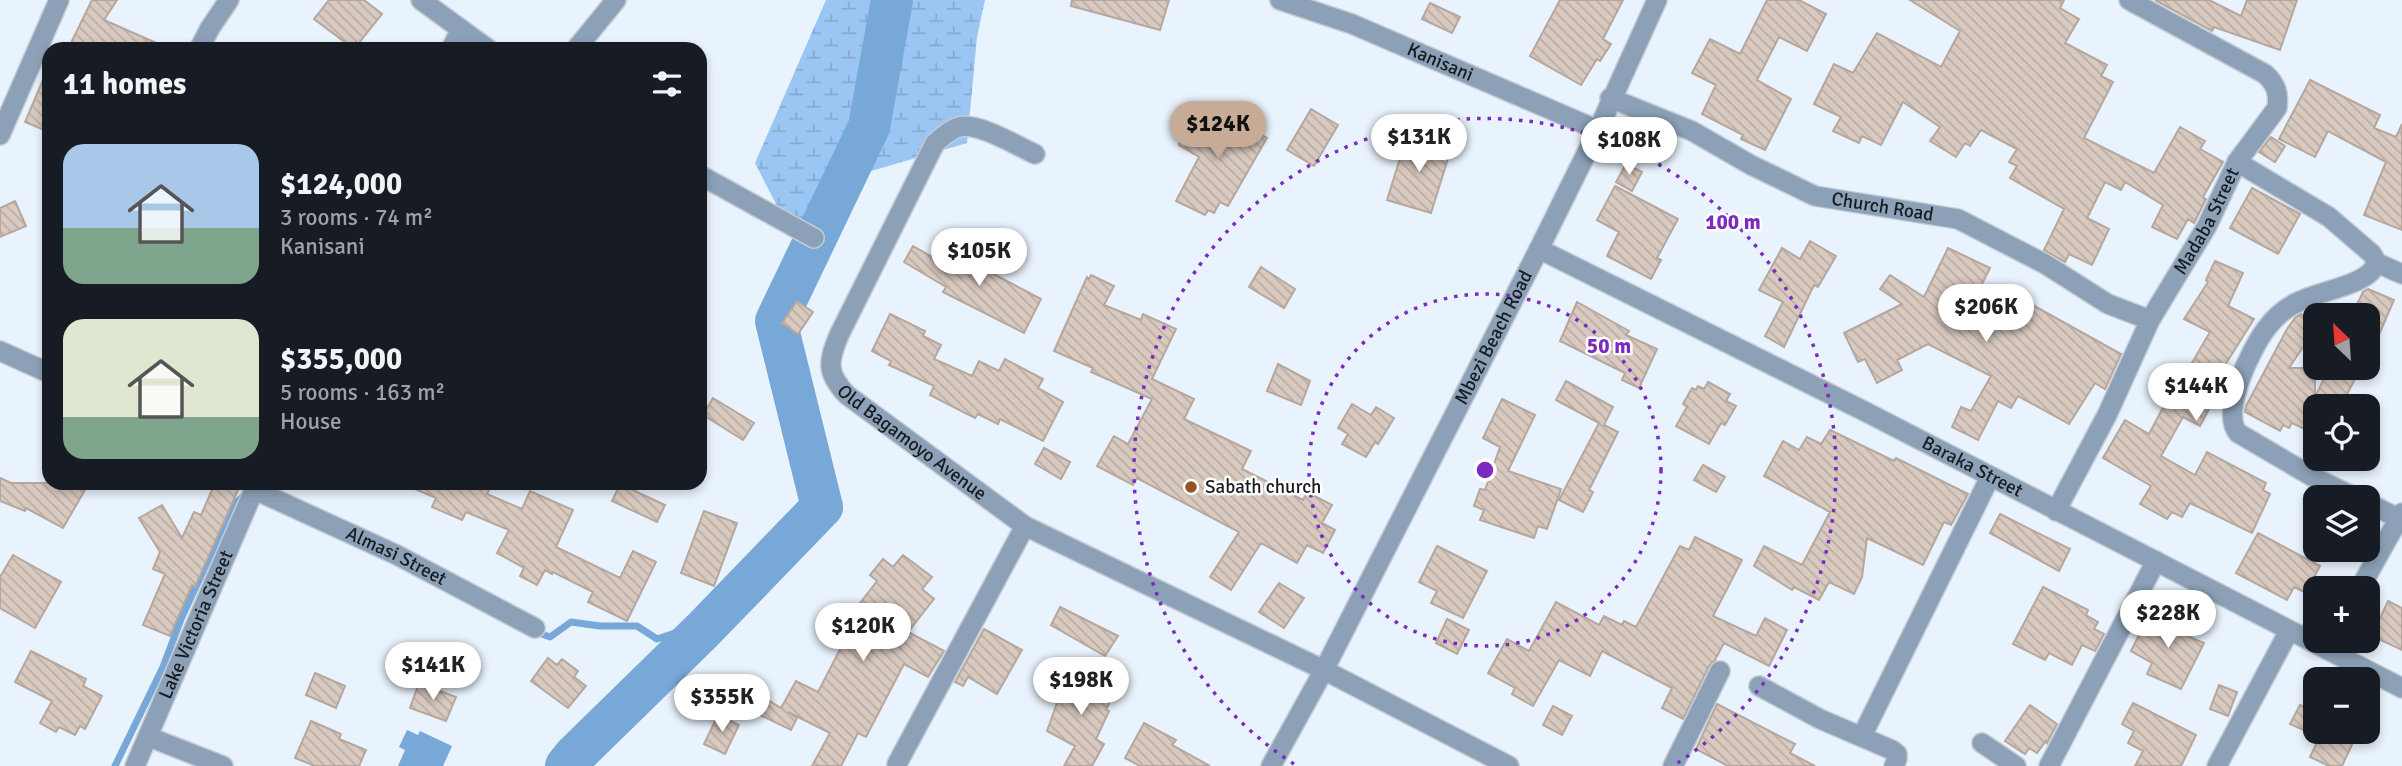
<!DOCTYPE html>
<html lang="en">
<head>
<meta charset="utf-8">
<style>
  body { margin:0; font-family:Signika,sans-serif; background:#20242c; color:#f1f3f6; height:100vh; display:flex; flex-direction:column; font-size:26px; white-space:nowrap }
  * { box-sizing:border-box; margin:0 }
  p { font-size:23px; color:#9ea1a6 }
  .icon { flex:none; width:38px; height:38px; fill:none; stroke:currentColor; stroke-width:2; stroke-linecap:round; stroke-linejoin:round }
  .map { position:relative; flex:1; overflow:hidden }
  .details { position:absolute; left:42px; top:42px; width:665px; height:448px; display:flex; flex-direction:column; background:#171b24; border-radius:21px; box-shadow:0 4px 10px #0003 }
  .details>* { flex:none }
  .needle { width:46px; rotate:335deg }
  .buttons { position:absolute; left:2303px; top:303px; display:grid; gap:14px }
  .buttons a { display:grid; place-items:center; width:77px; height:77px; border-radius:14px; background:#171b24; box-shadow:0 4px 10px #0003; font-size:35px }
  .price { position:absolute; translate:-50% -60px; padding:0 16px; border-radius:24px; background:#fff; color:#222; font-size:23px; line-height:46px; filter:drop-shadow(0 2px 4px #0008) }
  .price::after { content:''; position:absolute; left:50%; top:42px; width:21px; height:16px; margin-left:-10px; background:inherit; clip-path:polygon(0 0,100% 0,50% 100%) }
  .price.selected { background:#c8ab96; color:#111 }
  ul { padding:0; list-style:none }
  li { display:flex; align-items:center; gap:21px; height:175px; padding:0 21px }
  li span { display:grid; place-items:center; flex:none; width:196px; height:140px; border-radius:21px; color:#555 }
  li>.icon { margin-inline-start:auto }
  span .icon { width:84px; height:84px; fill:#fffc; stroke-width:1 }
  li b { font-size:30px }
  h2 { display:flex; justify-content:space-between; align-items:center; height:84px; padding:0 21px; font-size:30px }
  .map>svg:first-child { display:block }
  .wetland { fill:url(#wetland-marsh) }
  .water { fill:#77a8d8 }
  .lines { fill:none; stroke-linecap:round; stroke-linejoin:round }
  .stream { stroke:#77a8d8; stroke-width:7 }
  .river { stroke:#77a8d8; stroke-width:42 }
  .building { fill:url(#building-back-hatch); stroke:#b6a79e; stroke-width:2 }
  .minor-casing { stroke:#c3ccd5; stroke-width:22 }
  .minor { stroke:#8ca1b7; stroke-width:19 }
  .ring { fill:none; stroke:#7b2cbf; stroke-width:3.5; stroke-dasharray:3.5 7 }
  .poi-dot { fill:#955321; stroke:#fff; stroke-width:2.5 }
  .labels { text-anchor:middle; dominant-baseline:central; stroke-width:5; stroke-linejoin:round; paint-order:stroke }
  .street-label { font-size:19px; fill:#181c21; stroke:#fff }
  .poi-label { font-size:19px; fill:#181c21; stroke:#fff; text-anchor:start }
  .centre { fill:#7b2cbf; stroke:#fff; stroke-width:3.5 }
  .ring-label { font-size:21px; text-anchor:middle; font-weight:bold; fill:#7b2cbf; stroke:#fff; stroke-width:5; stroke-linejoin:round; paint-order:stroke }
</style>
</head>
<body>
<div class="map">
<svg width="2402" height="766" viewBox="0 0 2402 766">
  <defs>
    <pattern id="wetland-marsh" width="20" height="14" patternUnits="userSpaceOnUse" patternTransform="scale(1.75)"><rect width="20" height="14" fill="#9bc6f3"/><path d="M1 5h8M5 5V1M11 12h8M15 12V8" fill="none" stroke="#85aad0"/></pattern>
    <pattern id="building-back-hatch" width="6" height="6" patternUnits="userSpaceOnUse" patternTransform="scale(1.75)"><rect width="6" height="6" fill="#d9cac0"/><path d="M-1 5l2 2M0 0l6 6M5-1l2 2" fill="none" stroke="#baada5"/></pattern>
  </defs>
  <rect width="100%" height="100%" fill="#e9f3fd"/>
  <path class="wetland" d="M826,0H985L977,37L967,143L861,174L814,278L755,163Z"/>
  <path class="water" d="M407,730L418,735L420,731L452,746L443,766H398L405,750L399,747Z"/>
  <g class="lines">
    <path class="stream" d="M536,632L550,637L571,622L600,626H637L657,639L675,633L702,631
      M115,766L163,667L181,619L234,504L244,496"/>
    <path class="river" d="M566,766L574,756L702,631L822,507L776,321L869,127L892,0"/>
  </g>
  <path class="building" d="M92,0H117L104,20L170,49H68Z
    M329,0H364L382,14L354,49L314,19Z
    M1072,0H1169L1160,30L1071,6Z
    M1560,0H1623L1603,39L1611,44L1600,61L1597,59L1581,85L1530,56Z
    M1767,0H1799L1826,14L1807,51L1779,37L1757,80L1791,99L1765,150L1741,139L1743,135L1702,114L1716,85L1692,73L1710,39L1740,54Z
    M1910,0H2064L2060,8L2079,19L2065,43L2107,65L2101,76L2113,82L2084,138L2154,173L2180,127L2205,141L2200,149L2223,162L2203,197L2206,199L2194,223L2188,219L2177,239L2152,227L2163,205L2125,182L2121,190L2105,182L2087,218L2109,229L2092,265L2069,254L2065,262L2044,250L2064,209L2010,178L2017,166L2009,162L2017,149L1981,130L1970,146L1965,143L1956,157L1930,141L1940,127L1903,102L1881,145L1862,136L1859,143L1833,131L1841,117L1814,104L1834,64L1853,73L1877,33L1941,67L1960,31Z
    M2155,0H2209L2241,16L2247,0H2297L2280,50L2214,27L2212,31Z
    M1430,3L1460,17L1452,33L1422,19Z
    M49,66V132L25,122Z
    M2310,80L2380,115L2374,128L2396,137L2402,124V230L2364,215L2386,162L2328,131L2315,157L2279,139Z
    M1311,109L1338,125L1314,166L1287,150Z
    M1221,112L1267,138L1228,206L1220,202L1214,213L1208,210L1205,215L1176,201L1199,157L1179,145L1190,116L1215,125Z
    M1407,136L1451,149L1431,213L1387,200Z
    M2271,137L2285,146L2275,162L2259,152Z
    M1626,164L1642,172L1632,191L1616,182Z
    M1615,186L1678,219L1657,258L1661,260L1651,279L1607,256L1619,232L1597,220Z
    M2252,188L2300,214L2278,254L2230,228Z
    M15,201L26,226L0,237V208Z
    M1810,241L1836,256L1818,287L1814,285L1784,347L1765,336L1783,302L1759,290L1782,248L1800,259Z
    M913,246L955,270L963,253L988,266L986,270L1041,299L1024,333L943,292L946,287L904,262Z
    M1948,248L1990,268L1979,290L2022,311L2027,302L2121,354L2105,389L2095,383L2069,424L2018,396L2011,408L1998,401L1978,440L1952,427L1961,407L1971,411L1991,376L1928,344L1897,360L1902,370L1877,383L1865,359L1858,362L1844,333L1902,304L1880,289L1890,275L1924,297Z
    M2215,261L2243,273L2228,306L2254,319L2215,381L2222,385L2200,426L2183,417L2161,456L2195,475L2207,452L2266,483L2263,490L2270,494L2252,533L2190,503L2182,517L2172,512L2167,519L2140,504L2151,486L2103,458L2125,420L2149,434L2185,366L2189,368L2210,332L2184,319L2208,282L2206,280Z
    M1261,267L1295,289L1284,308L1249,287Z
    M1091,275L1114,286L1104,305L1141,320L1143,314L1176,329L1152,379L1194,399L1184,419L1251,451L1242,469L1303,500L1307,492L1332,505L1322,523L1335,530L1323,553L1307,545L1297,563L1261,543L1231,590L1210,577L1239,532L1137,478L1133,485L1097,466L1114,436L1128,444L1152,399L1091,372L1093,368L1054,351L1087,277L1089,279Z
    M2368,289L2394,300L2368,360V315H2352L2363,292Z
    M797,301L813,312L798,334L782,323Z
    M1577,302L1629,331L1626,335L1657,349L1639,388L1622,380L1625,373L1560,341Z
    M890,314L925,331L923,336L941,345L934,359L972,376L979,361L999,371L1005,359L1043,379L1038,388L1063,402L1043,441L1000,419L998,424L978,414L975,418L930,395L934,386L889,365L891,361L872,351Z
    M2301,314L2315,324V329L2289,368H2315V397L2329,368L2355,379L2341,406H2315V434L2292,423L2289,428L2283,425L2280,431L2245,412L2246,406L2287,329L2295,318Z
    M1278,364L1310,381L1301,405L1267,391Z
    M1566,381L1613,407L1604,425L1618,432L1589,490L1593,492L1583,512L1559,500L1599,423L1556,400Z
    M1708,382L1730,394L1726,401L1736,406L1725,425L1721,423L1709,444L1676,426L1687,407L1683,404L1692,388L1696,390L1698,386L1704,389Z
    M713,398L754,423L743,440L703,415Z
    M1502,399L1535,415L1508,471L1561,489L1547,529L1538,526L1534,538L1480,520L1484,510L1474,506L1480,489L1485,490L1500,447L1483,438Z
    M1352,404L1371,415L1376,407L1394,418L1378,444L1375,442L1366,457L1342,444L1348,434L1338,428Z
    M1830,430L1894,461L1896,458L1968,494L1951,525L1944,522L1923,565L1867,538L1862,577L1854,594L1829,582L1819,600L1794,587L1792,590L1754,566L1764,546L1802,565L1830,512L1764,476L1783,441L1799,450L1807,437L1821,444Z
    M1044,448L1070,462L1061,479L1035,464Z
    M1703,465L1725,477L1716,492L1694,480Z
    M0,478L11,483H89L63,528L26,508L25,511L0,501Z
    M215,483H241L195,587L192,585L170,636L143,625L165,574L153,569L160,552L139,518L162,505L182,538L194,512L201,515Z
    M401,483H492L487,494L522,509L530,491L573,510L556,547L620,578L633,551L656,562L627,621L588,602L593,592L553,572L552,574L545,570L537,585L520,576L524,568L497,553L509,530L466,512L462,520L432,507L436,498Z
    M620,484L665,505L657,522L612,501Z
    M704,511L737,523L714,586L681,573Z
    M2000,514L2070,549L2059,571L1990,533Z
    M2258,533L2320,566L2306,593L2294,587L2287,600L2236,573Z
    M1695,537L1742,560L1713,616L1756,636L1765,618L1787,630L1769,666L1724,643L1715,660L1709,666L1683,719L1662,708L1672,688L1602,651L1590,676L1559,660L1533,706L1512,694L1515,688L1488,673L1507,639L1529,651L1556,602L1599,625L1604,616L1622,625L1624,621L1636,627L1680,546L1689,550Z
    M1437,546L1487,571L1463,618L1431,603L1437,591L1419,582Z
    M13,555L61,582L35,628L0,608V577Z
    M903,555L932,577L922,589L934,599L908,632L944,651L928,677L904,664L866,737L858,733L841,766H812L830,733L788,712L797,718L791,730L742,706L750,689L781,708L796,681L818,692L849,632L841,628L877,581L870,575L883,559L893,567Z
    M1279,583L1304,598L1284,628L1259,612Z
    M2043,587L2088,610L2086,615L2098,622L2094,629L2104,634L2095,651L2082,645L2072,665L2049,653L2045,660L2013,644Z
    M2388,601L2402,608V650L2372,636Z
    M1060,607L1118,636L1105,656L1051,625Z
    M2166,616L2187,627L2185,635L2204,643L2181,689L2147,674L2152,663L2131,651L2148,617L2162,623Z
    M1447,619L1469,630L1457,654L1436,643Z
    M984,629L1022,650L997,694L968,677L963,686L955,682Z
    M31,651L86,679L83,686L102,696L85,729L80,726L75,735L59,727L56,732L40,723L52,701L15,682Z
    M548,658L557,665L562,659L578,671L574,677L586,686L568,708L531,681Z
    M1084,669L1107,680L1101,692L1112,697L1106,710L1109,711L1096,739L1104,744L1092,766H1064L1075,746L1047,731L1057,703L1051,700L1062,678L1076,685Z
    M315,673L345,686L336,708L306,695Z
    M419,683L456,697L446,721L410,708Z
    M2219,685L2237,692L2228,716L2210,709Z
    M2133,703L2196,735L2181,766H2135L2143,751L2128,743L2134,731L2122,724Z
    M1717,704L1795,744L1790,753L1815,766H1728L1696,749Z
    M2030,705L2057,724L2047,743L2046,741L2037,753L2029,748L2025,754L2005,741Z
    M2300,705L2315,712V735L2290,724Z
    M1553,706L1572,716L1562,735L1543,725Z
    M718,715L739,725L725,754L704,744Z
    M311,721L341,734L339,739L366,750L359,766H315L295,758Z
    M1144,723L1176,740L1172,745L1210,766H1140L1125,758Z
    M2322,732H2358L2342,766H2329L2310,757Z"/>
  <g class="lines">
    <g class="minor-casing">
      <g id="minor">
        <path d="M421,0L488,49"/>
        <path id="s1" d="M1280,0L1352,24L1598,130"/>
        <path d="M199,49L210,28L229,0"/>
        <path d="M451,49L461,29"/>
        <path d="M576,49L616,0"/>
        <path id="s2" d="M1610,98L1692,131L1751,165L1815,196L1958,219L2045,264L2108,304L2150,320"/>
        <path d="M0,135L59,0"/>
        <path id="s3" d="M1035,154C1017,146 978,122 959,127C950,129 943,137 935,143L839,335C828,362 826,373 847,395L1025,526L1324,670L1509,766"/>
        <path d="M2237,162L2329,217L2372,254L2377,263C2368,286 2320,290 2298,302C2285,308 2274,318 2266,329C2251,349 2220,412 2238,433L2313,477L2354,497"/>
        <path d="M700,175L814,238"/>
        <path id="s4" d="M1539,249L1866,412L2402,688"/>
        <path d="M2377,263L2402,274"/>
        <path d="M0,351L49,373"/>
        <path id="s5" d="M255,490L397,555L535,628"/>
        <path d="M2368,503L2402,520"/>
        <path id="s6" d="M2056,511L2107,415L2150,320L2207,226L2237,162L2277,108C2279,93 2276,84 2265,74L2129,0"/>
        <path d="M2360,588L2402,513"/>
        <path d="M1759,686L1820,719L1892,750L1897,754V759L1894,766"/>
        <path d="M1862,736L1990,477"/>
        <path d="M149,737L223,766"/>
        <path d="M1982,743L2016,766"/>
        <path d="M897,764L1025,526"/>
        <path id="s7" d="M135,766L257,483"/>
        <path id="s8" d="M1271,766L1324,670L1539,249L1598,130L1657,0"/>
        <path d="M1673,766L1720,671"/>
        <path d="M2049,766L2156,561"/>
        <path d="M2217,766L2289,631"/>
      </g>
    </g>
    <use href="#minor" class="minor"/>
  </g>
  <g class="ring">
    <circle cx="1485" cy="470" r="176"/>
    <path d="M1294 764A351 351 0 1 1 1676 764"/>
  </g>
  <circle class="poi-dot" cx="1191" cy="487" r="7"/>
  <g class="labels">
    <g class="street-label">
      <text stroke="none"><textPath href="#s1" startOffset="172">Kanisani</textPath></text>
      <text stroke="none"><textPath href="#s2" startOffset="296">Church Road</textPath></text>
      <text stroke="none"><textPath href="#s6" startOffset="327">Madaba Street</textPath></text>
      <text stroke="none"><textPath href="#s8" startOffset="483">Mbezi Beach Road</textPath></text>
      <text stroke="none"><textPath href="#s3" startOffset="472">Old Bagamoyo Avenue</textPath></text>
      <text stroke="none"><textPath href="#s4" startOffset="485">Baraka Street</textPath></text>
      <text stroke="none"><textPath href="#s5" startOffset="156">Almasi Street</textPath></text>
      <text stroke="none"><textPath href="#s7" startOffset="154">Lake Victoria Street</textPath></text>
    </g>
    <g class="poi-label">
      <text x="1205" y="487">Sabath church</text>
    </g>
  </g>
  <circle cx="1485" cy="470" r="10" class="centre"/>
  <g class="ring-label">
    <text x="1733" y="229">100 m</text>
    <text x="1609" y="353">50 m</text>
  </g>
</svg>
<div class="buttons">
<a><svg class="needle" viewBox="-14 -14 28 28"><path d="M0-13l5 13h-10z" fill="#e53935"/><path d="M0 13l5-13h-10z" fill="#9ea1a6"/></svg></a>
<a><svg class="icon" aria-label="locate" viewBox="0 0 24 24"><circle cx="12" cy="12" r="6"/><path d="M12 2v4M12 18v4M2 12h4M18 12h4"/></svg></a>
<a><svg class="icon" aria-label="layers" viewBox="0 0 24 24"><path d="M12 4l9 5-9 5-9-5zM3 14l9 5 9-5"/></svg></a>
<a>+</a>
<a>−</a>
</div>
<b class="price selected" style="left:1218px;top:161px">$124K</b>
<b class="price" style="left:1419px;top:174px">$131K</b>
<b class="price" style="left:1629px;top:177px">$108K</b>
<b class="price" style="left:979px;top:288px">$105K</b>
<b class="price" style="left:1986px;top:344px">$206K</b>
<b class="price" style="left:2196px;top:423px">$144K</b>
<b class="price" style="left:2168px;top:650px">$228K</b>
<b class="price" style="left:863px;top:663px">$120K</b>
<b class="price" style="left:433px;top:702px">$141K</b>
<b class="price" style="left:1081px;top:717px">$198K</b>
<b class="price" style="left:722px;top:734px">$355K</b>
<section class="details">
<h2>11 homes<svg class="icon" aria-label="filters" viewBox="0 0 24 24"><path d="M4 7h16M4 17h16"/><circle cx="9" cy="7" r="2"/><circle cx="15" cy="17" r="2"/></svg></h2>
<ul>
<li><span style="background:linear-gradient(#a9c7e8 60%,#7fa58c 0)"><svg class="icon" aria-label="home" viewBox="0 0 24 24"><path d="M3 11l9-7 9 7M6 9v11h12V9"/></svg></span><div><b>$124,000</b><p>3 rooms · 74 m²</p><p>Kanisani</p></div></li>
<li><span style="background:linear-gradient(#dfe7d0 70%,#7fa58c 0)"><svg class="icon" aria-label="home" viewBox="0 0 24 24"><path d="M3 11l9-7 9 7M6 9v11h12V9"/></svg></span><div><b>$355,000</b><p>5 rooms · 163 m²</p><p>House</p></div></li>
</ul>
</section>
</div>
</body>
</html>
